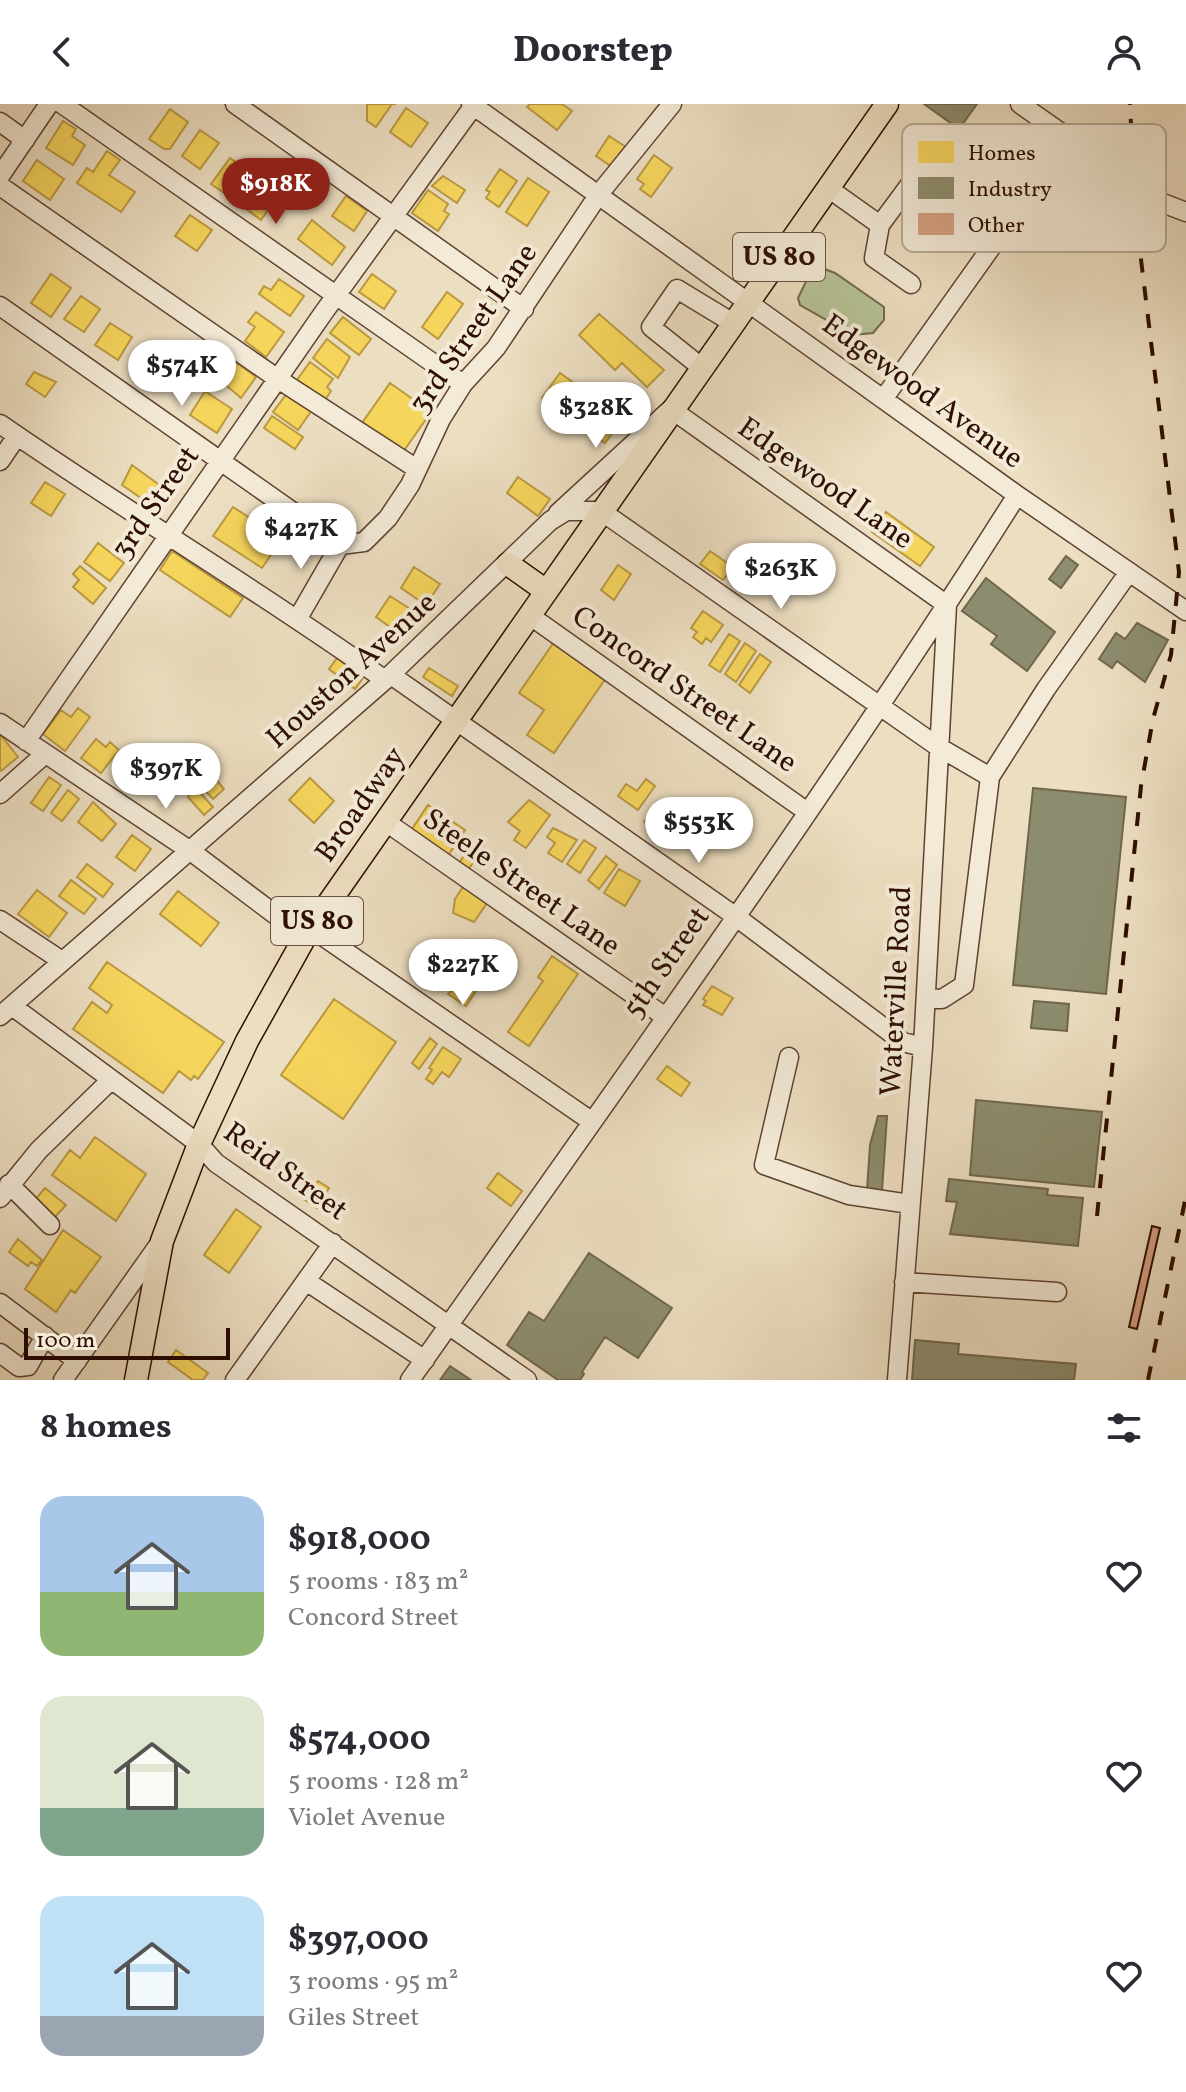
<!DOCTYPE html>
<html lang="en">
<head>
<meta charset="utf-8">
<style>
  body { margin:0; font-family:Vollkorn,serif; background:#f2f2f3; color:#2b2b33; height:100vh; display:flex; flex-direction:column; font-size:30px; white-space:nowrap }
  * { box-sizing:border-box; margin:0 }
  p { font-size:26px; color:#7c7c81 }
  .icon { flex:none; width:44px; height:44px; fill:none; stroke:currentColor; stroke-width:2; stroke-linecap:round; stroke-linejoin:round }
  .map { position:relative; height:1276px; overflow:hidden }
  .drawer { display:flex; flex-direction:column; background:#fff; flex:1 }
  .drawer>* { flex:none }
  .scale { position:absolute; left:24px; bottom:20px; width:206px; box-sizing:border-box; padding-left:8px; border:4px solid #2e0e01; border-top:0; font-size:22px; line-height:28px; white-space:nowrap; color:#2e0e01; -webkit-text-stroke:6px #f3ead7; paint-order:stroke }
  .price { position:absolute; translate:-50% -68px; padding:0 18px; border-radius:28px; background:#fff; color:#222; font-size:26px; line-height:52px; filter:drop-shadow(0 2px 4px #0008) }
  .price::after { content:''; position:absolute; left:50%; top:48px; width:24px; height:18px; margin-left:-12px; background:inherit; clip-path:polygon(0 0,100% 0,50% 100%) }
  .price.selected { background:#8f2418; color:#fff }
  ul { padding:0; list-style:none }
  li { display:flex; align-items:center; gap:24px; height:200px; padding:0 40px }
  li span { display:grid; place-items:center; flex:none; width:224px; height:160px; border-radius:24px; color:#555 }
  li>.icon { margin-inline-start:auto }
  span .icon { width:96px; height:96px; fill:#fffc; stroke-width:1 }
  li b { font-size:34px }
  h2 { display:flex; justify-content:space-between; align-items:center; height:96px; padding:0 40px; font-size:34px }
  header { display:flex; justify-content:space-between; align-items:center; height:104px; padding:0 40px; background:#fff; font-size:36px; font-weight:800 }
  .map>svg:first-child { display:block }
  .green { fill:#b6c294; stroke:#72684a; stroke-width:2 }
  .homes { fill:#f6d55c; stroke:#ba9941; stroke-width:2 }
  .industry { fill:#8c8c6e; stroke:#70664d; stroke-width:2 }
  .building { fill:#d59f81; stroke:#2e0e01; stroke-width:2 }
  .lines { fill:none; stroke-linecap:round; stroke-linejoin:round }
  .minor-casing { stroke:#5e4231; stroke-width:21 }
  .major-casing { stroke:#2e0e01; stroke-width:25 }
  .minor { stroke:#f3ead7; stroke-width:18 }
  .major { stroke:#ecdec1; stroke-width:22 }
  .rail { stroke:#2e0e01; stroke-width:4; stroke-dasharray:14 14; stroke-linecap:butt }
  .labels { text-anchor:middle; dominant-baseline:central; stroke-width:8; stroke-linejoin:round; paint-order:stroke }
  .shield { fill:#f3ead7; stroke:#695041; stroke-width:2 }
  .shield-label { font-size:28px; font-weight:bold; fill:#2e0e01 }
  .street-label { font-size:30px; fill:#2e0e01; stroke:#f3ead7 }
  .key { fill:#f3ead7; stroke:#b8a897; stroke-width:2 }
  .key-label { font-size:22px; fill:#2e0e01 }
</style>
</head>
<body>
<header><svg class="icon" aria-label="back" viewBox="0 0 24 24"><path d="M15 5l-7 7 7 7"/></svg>Doorstep<svg class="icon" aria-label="person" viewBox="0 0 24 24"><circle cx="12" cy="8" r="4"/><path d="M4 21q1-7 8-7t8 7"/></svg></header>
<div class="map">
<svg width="1186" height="1276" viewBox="0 0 1186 1276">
  <rect width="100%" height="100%" fill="#ecdec1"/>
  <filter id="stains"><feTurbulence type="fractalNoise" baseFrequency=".0025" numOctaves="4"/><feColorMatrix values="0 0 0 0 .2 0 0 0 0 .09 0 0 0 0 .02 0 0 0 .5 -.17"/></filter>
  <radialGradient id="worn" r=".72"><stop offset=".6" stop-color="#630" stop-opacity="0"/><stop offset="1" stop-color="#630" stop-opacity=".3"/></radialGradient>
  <path class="green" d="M814,161L835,169L884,203V216L873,229L853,231L800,201L798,194Z"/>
  <path class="homes" d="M367,0H396H392L376,23L367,17Z
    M530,0H562L572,7L557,26L527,3Z
    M406,4L428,19L411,43L390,28Z
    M170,5L188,18L170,45H164L149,35Z
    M63,17L76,25L72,32L85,41L73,61L46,44Z
    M200,26L219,39L200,65L182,52Z
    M609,32L629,45L615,65L596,52Z
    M107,47L120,56L109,71L135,88L121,108L77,79L87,64L93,68Z
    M654,51L672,64L651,93L640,85L644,80L637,75Z
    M230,54L252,70L236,92L227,85L224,89L211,80Z
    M37,56L64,75L50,96L23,77Z
    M500,65L517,77L499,103L486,94L490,88L486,86Z
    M264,70L275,78L269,87L277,93L261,116L238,99Z
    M443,72L465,86L457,99L432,82Z
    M528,74L549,88L527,122L506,108Z
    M428,86L448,100L444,107L449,110L438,127L412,109Z
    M346,92L367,107L354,127L332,112Z
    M190,111L212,126L197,147L175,132Z
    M312,116L345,143L332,161L298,135Z
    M51,170L71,184L51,213L31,199Z
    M372,170L396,187L384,205L359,188Z
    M279,175L304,192L290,212L259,190L264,182L271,186Z
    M447,188L463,200L438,235L422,223Z
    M81,192L100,205L84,228L64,215Z
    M256,208L284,228L266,253L245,237L255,223L248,218Z
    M599,210L664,266L647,283L622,259L615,266L579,231Z
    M343,213L371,235L359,251L330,229Z
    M110,219L132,233L118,256L95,241Z
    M327,235L350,253L338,274L313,254Z
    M230,254L256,273L241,294L212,269L219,258L224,262Z
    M310,258L333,275L327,283L331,287L325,296L297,276Z
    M34,268L56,278L45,293L26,280Z
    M560,269L623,314L605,339L542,294Z
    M390,279L431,308L403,348L362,319Z
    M205,287L232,305L217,329L190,311Z
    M288,288L312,306L298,326L273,308Z
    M272,312L303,333L295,345L264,324Z
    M132,361L169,388L157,405L122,381Z
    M518,373L550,395L538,412L507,389Z
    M45,378L65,390L51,412L31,399Z
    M233,403L282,435L262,464L213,432Z
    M886,408L934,443L920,462L872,428Z
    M98,439L124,459L110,477L84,458Z
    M172,447L243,494L230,513L160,466Z
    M710,447L733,463L723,476L700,460Z
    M618,461L631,470L614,496L601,486Z
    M80,462L106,484L93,500L73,483L79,476L73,470Z
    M414,463L440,480L426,501L401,484Z
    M390,492L418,510L403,532L376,513Z
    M703,507L723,521L711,538L706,534L702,540L693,533L697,528L691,524Z
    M729,530L740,537L720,568L709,561Z
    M554,538L606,574L554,649L527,631L544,606L519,589Z
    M745,539L756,547L736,578L725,570Z
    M760,550L771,558L750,589L739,581Z
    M337,554L363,574L355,585L329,565Z
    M429,564L458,582L452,592L423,573Z
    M78,604L90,613L65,647L43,630L61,606L71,613Z
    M0,630L18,653L1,667L0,665Z
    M96,635L106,643L110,638L119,646L101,669L81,654Z
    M136,642L152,657L130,680L114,665Z
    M203,660L224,685L213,695L191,671Z
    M49,673L61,681L43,707L31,699Z
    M310,674L334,697L314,719L289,696Z
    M646,675L655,682L638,706L618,692L626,680L637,687Z
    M195,683L213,703L204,711L188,693Z
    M68,686L79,695L62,717L51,709Z
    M529,696L550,711L526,744L514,736L520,727L508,718Z
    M93,698L116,720L102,737L78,718Z
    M658,698L679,712L665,732L644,718Z
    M428,701L465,726L447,753L410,728Z
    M553,724L577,736L562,758L548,749L555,739L547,733Z
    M132,731L151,745L135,767L116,753Z
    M475,736L484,742L468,766L459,759Z
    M584,736L596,744L580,769L567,760Z
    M606,752L617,761L599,785L588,776Z
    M87,760L113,780L103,793L77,773Z
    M619,765L640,777L625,802L604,789Z
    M71,776L96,795L84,810L59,792Z
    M463,783L487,799L474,818L453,809L455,795Z
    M37,786L67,809L49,833L18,810Z
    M178,787L219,819L201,842L160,810Z
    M427,846L443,857L429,878L413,866Z
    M552,852L578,870L529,942L508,928L543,877L538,873Z
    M107,858L224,938L198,975L194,972L191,976L179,967L163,989L73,925L92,898L107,909L112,901L89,884Z
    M466,869L481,879L466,902L448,890Z
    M712,882L733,894L722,911L703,901L706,897L703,895Z
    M334,895L396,938L343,1015L281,971Z
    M430,934L437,940L419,965L412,959Z
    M443,943L461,955L449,973L442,968L433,980L426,975L432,966L429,964Z
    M667,962L690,979L681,992L657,975Z
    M95,1033L146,1070L116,1117L52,1071L70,1046L80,1054Z
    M498,1069L522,1087L511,1102L487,1084Z
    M318,1077L329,1084L317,1104L305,1096Z
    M45,1084L66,1101L55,1113L35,1096Z
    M236,1105L261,1123L229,1169L204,1151Z
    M63,1126L101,1153L75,1189L71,1186L56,1208L25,1185Z
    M18,1135L42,1156L37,1162L31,1158L28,1162L9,1148Z
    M176,1246L208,1269L203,1276H193L168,1258Z"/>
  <path class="industry" d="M924,0H977L959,25Z
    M1066,452L1078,461L1061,484L1049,475Z
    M986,474L1055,528L1027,567L991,540L997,532L962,507Z
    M1137,519L1168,536L1145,578L1117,557L1112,564L1099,555L1116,529L1125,535Z
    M1033,684L1126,693L1106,890L1013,881Z
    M1034,897L1069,900L1067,927L1031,924Z
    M976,996L1102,1008L1094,1083L970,1071Z
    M878,1012H887L882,1087L867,1086L870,1041Z
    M949,1075L1048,1085L1047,1091L1083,1094L1078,1142L950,1130L957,1098L946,1097Z
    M589,1149L672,1204L638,1254L605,1233L582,1268L584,1270L580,1276H558L507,1241L529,1208L544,1217Z
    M915,1236L959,1240L958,1250L1076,1260L1074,1276H912Z
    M450,1262L471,1276H440Z"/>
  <path class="building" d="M1152,1122L1160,1124L1137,1225L1129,1223Z"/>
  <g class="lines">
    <g class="minor-casing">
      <path id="minor" d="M62,0L463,280
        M235,0L524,205
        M471,0L1017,391L1186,507
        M1020,0L1160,98L1186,108
        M0,18L25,36
        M0,72L49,0
        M0,82L278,275L417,365
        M828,84L880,121L925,60
        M880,121L874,154L911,180
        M0,202L340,441
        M701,263L651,223L677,185L733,219
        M884,294L1069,34
        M0,320C127,408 260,487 385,576
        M0,357L17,332
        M558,409L671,305L947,501L923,943L897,1276
        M340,441L364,438L388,414L410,381L441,315L463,280L496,244L599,90L672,0
        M529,511L806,707
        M298,514L340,441
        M391,571L735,812L903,938L923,943
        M0,619L192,748L305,833
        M26,637L324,208L475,0
        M990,673L1046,585L1129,468
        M0,690L44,651
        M386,718L664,912
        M0,816L62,857
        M311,824L591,1017
        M12,902L199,1040L216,1059L527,1276
        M0,912L385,576L550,417L566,407H601L937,642L990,673L964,881L942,895L926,894
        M789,953L764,1061L849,1091L910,1100
        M9,1080L50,1121
        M0,1094L39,1046L111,976
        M306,1177L425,1256
        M904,1178L1057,1188
        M0,1199L77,1257
        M0,1249L19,1263L28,1262L45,1232
        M63,1276L160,1139
        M235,1276L333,1139
        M410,1276C616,984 826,693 1017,391"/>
    </g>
    <g class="major-casing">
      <path id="major" d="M508,460L546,487
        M136,1276L162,1137L199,1040L247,937L305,833L887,0"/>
    </g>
    <use href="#minor" class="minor"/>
    <use href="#major" class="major"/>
    <path class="rail" d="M1097,1112L1141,682L1153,615L1171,551L1179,468L1135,106L1130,0
      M1148,1276L1186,1092"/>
  </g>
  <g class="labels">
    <g class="shield">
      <rect x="733" y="129" width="92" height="48" rx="6"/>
      <rect x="271" y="793" width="92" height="48" rx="6"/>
    </g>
    <g class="shield-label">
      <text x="779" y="153">US 80</text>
      <text x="317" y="817">US 80</text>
    </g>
    <g class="street-label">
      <text transform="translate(474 225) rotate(-55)">3rd Street Lane</text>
      <text transform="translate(922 288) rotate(36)">Edgewood Avenue</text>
      <text transform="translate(825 380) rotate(35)">Edgewood Lane</text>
      <text transform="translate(156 399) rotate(-55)">3rd Street</text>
      <text transform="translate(352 567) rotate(-42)">Houston Avenue</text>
      <text transform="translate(684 586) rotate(35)">Concord Street Lane</text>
      <text transform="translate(361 701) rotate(-55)">Broadway</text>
      <text transform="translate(521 779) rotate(35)">Steele Street Lane</text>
      <text transform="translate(667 859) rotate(-55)">5th Street</text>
      <text transform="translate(897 887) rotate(-87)">Waterville Road</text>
      <text transform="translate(285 1068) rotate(36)">Reid Street</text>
    </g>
  </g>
  <rect x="902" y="20" width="264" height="128" rx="12" class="key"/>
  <rect x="918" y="37" width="36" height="22" fill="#f6d55c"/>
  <rect x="918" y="73" width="36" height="22" fill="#8c8c6e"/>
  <rect x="918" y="109" width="36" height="22" fill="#d59f81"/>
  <g class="key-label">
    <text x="968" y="56">Homes</text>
    <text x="968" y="92">Industry</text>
    <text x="968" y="128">Other</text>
  </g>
  <rect width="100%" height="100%" filter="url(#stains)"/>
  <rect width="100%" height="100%" fill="url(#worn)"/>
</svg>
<div class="scale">100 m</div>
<b class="price selected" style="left:276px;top:122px">$918K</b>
<b class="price" style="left:182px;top:304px">$574K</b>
<b class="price" style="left:596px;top:346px">$328K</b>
<b class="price" style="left:301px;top:467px">$427K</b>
<b class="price" style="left:781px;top:507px">$263K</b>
<b class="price" style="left:166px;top:707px">$397K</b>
<b class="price" style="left:699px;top:761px">$553K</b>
<b class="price" style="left:463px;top:903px">$227K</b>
</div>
<section class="drawer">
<h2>8 homes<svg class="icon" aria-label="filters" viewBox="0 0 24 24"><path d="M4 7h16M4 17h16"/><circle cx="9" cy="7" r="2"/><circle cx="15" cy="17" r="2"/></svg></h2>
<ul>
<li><span style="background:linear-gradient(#a9c7e8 60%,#8fb573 0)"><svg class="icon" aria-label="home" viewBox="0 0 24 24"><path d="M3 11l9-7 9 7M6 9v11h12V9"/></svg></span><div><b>$918,000</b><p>5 rooms · 183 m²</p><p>Concord Street</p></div><svg class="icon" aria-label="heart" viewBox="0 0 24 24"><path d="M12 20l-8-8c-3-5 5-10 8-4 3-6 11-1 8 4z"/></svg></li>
<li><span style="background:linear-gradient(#dfe7d0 70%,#7fa58c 0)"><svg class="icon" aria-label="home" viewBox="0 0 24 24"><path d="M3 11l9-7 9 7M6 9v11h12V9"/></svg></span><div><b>$574,000</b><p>5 rooms · 128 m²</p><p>Violet Avenue</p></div><svg class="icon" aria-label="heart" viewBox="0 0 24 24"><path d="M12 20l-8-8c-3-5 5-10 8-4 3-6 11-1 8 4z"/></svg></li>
<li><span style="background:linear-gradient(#bfe0f5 75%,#9aa5b1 0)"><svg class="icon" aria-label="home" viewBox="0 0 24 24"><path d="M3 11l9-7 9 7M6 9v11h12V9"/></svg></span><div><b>$397,000</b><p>3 rooms · 95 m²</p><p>Giles Street</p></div><svg class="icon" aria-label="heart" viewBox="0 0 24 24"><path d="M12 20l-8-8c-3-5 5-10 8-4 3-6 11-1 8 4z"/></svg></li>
</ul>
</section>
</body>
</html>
